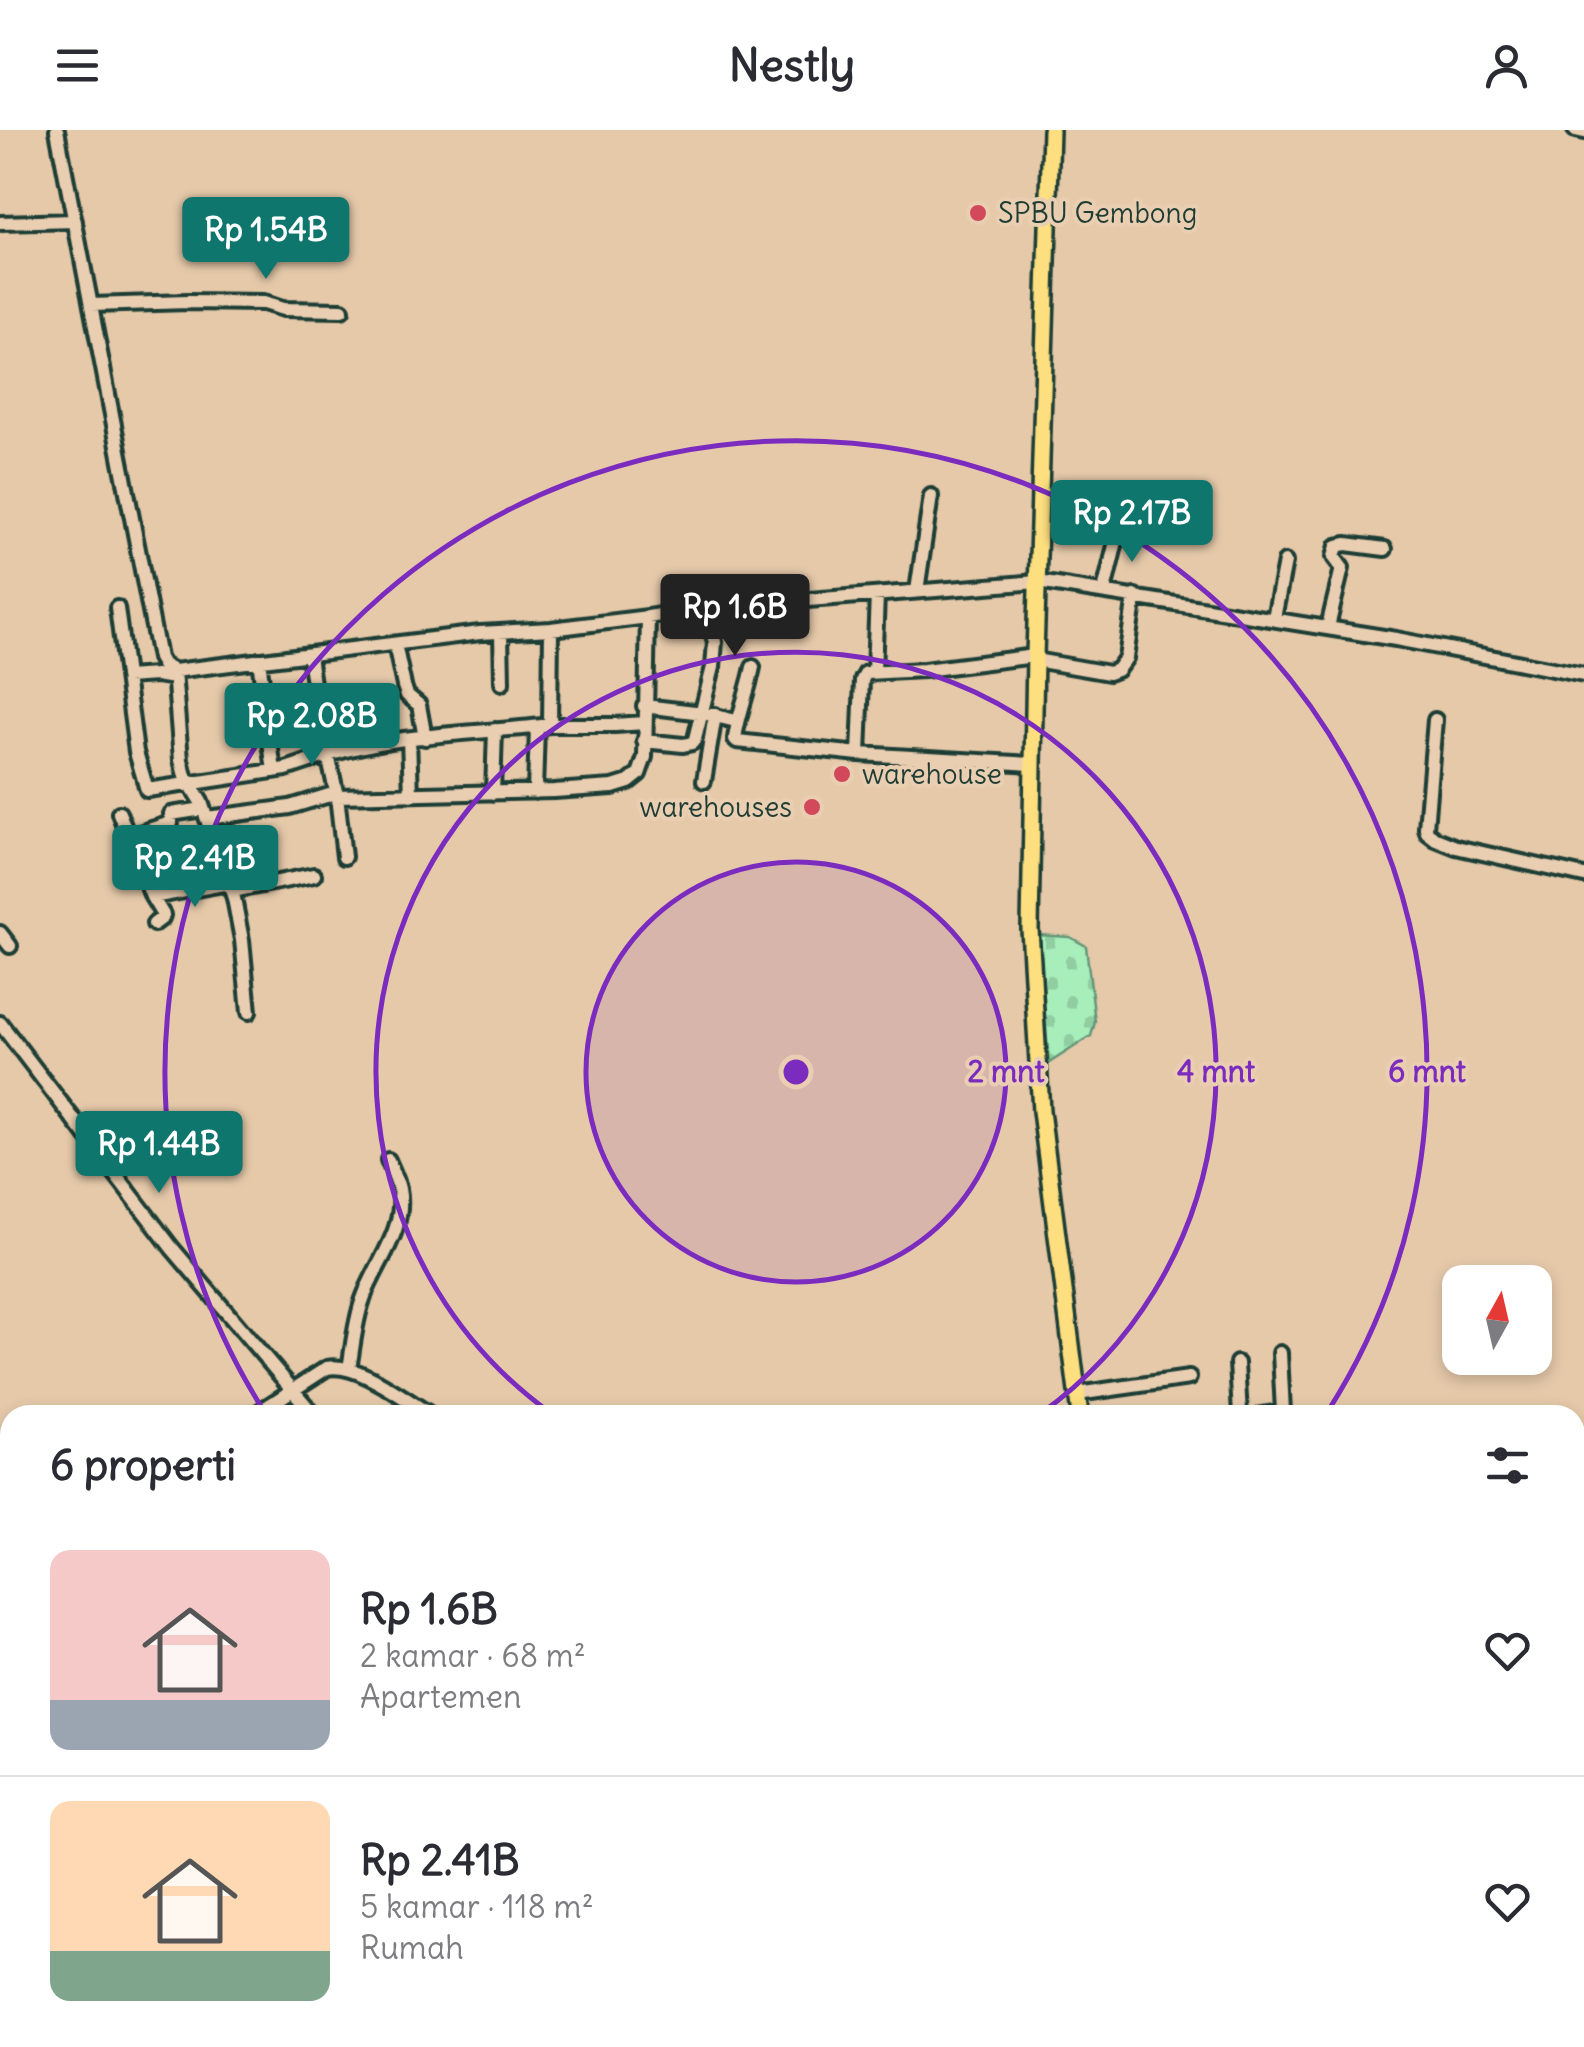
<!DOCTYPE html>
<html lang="id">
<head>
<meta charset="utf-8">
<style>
  body { margin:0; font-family:Delius,sans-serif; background:#f7f7f7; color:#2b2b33; height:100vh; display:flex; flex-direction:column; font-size:38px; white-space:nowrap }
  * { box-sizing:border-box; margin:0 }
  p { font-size:32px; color:#7c7c81 }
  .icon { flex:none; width:55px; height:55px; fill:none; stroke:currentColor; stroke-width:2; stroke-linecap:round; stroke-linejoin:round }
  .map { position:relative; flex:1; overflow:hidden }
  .details { position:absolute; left:0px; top:1275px; width:1585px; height:642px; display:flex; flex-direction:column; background:#fff; border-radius:30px 30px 0 0; box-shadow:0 5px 15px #0003 }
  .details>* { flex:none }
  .needle { width:65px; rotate:8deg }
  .controls { position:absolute; left:1442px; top:1135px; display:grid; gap:20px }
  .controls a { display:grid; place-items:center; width:110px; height:110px; border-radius:20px; background:#fff; box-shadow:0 5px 15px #0003; font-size:50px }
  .price { position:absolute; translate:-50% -85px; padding:0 22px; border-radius:10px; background:#0f766e; color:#fff; font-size:32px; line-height:65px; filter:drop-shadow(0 2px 5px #0008) }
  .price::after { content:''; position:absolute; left:50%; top:60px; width:30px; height:22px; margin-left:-15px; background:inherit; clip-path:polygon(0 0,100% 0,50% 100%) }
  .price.on { background:#222; color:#fff }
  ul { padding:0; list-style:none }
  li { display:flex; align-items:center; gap:30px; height:250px; padding:0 50px }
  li+li { border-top:2px solid #e1e1e2 }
  li span { display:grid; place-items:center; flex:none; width:280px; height:200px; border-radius:20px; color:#555 }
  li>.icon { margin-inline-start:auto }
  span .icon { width:120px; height:120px; fill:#fffc; stroke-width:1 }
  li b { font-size:42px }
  h2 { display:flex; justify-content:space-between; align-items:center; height:120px; padding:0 50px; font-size:42px }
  header { display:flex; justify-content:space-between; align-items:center; height:130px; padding:0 50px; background:#fff; font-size:45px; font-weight:800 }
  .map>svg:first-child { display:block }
  .built { fill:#d5bc9a }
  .grass { fill:url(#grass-dots); stroke:#649678; stroke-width:2.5 }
  .cemetery { fill:url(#cemetery-stones); stroke:#649678; stroke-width:2.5 }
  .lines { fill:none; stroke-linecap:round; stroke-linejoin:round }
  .river { stroke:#78c9d1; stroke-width:15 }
  .minor-casing { stroke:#1f3d34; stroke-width:20 }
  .major-casing { stroke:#1f3d34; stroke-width:22 }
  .minor { stroke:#eaceb1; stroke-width:12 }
  .major { stroke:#fddf80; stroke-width:15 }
  .ring { fill:none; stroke:#7b2cbf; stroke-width:5 }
  .poi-dot { fill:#d1495b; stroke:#eaceb1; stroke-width:4 }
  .labels { text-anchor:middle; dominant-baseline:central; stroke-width:8; stroke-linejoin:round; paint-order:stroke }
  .poi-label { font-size:28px; fill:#1f3d34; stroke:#eaceb1; text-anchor:start }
  .centre { fill:#7b2cbf; stroke:#eaceb1; stroke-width:5 }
  .ring-label { font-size:30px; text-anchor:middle; font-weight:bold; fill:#7b2cbf; stroke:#eaceb1; stroke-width:8; stroke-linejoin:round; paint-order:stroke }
</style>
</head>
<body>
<header><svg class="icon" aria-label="menu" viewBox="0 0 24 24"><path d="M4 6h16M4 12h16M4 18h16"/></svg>Nestly<svg class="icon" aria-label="person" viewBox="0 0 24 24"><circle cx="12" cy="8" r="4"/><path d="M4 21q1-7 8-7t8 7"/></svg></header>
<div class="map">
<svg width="1584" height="1917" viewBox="0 0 1584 1917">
  <defs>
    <pattern id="grass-dots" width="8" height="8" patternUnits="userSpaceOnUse" patternTransform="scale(2.5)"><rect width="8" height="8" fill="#a8eebb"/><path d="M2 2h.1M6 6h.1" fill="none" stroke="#90cda1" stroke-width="1.8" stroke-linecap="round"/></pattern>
    <pattern id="cemetery-stones" width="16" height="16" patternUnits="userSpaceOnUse" patternTransform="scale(2.5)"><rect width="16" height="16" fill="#a8eebb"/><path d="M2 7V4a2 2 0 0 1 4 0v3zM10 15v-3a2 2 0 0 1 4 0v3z" fill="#90cda1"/></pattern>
  </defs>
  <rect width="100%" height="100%" fill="#e5c9a9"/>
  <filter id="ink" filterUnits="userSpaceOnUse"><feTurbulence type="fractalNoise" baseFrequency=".01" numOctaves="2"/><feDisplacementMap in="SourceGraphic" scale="20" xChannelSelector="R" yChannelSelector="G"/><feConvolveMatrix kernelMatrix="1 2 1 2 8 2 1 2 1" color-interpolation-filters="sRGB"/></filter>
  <g filter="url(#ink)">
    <path class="built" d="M1584,1490V1721H1575V1491Z"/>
    <path class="grass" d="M10,1877V1908H99L92,1917H0V1892Z"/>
    <path class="cemetery" d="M1038,805L1070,807L1086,816L1095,892L1091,906L1049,933Z"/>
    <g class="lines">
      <path class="river" d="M0,1324L10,1321
        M0,1388L10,1384
        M0,1438L10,1448
        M258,1908L261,1917"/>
      <g class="minor-casing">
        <path id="minor" d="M57,0L159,528L163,535L174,541L480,503L551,499L648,487L705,478L1038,452L1396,509L1584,545
          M1575,0L1584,2
          M0,93L75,91
          M91,175L188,172L263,173L283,179L342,180
          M917,461L931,366
          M1104,461L1119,399
          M117,478L136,622L147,660L286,639L328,625L337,666L554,661L613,657L629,652L639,644L645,627L648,487
          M1274,488L1285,432
          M1328,497L1342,438L1334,427L1337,416L1346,414L1385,419
          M501,502L502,553
          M395,514L404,556L407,565L419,575L425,608
          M309,525L318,590L328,625C399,603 477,604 550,595L551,499
          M259,530L274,641
          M1035,530L1109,543L1117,540L1126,528L1135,466
          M753,537C748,562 738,585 735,609L737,611L859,624L1032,634
          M174,541L181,630L185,646L201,672L234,768L242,810L249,882
          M874,542L877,465
          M126,547L156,545L174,548
          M644,576L703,583L736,591
          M1435,590L1426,698L1427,702L1436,709L1456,717L1584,746
          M550,595H615L644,593
          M409,609L411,665
          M644,611L683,615L692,613L695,609L713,537L715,512L705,478
          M859,624L862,550L866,543L924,540L1035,526
          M704,651L715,585
          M535,662L537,597
          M493,663L495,600
          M337,666L344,727
          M119,683L152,767L163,785L162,788L154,794
          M207,688L290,677L336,663
          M129,706L171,693V684L203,679
          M232,761L314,745
          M152,767L229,753
          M0,803L10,816
          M0,893L172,1118L314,1285
          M1280,1223L1283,1282
          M1237,1233L1240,1285
          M349,1239C353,1216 355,1191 363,1169C375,1134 407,1099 399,1059C397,1049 392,1040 388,1030
          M1077,1264L1189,1248
          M254,1285L327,1238C358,1232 404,1269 431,1285
          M1262,1285L1283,1282V1285
          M0,1478L10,1468
          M1575,1486L1584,1485
          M0,1758L10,1769
          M130,1908L139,1917
          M375,1908L381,1917
          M539,1908L540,1917
          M838,1908L846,1917
          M1505,1908L1513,1917
          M1408,1917L1412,1908"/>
      </g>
      <g class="major-casing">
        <path id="major" d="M1051,0L1035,526L1030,799L1041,981L1080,1285
          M1154,1908L1156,1917"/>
      </g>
      <use href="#minor" class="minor"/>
      <use href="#major" class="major"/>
    </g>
  </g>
  <circle cx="796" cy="942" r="210" fill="#7b2cbf" fill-opacity=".12"/>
  <g class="ring">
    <circle cx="796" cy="942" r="210"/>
    <path d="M552 1284A420 420 0 1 1 1040 1284"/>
    <path d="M264 1281A631 631 0 1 1 1328 1281"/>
  </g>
  <g class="poi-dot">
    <circle cx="978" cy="83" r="10"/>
    <circle cx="842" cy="644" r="10"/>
    <circle cx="812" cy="677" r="10"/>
  </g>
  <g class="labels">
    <g class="poi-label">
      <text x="998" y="83">SPBU Gembong</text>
      <text x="862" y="644">warehouse</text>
      <text x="792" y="677" text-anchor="end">warehouses</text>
    </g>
  </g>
  <circle cx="796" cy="942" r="15" class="centre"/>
  <g class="ring-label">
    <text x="1006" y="952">2 mnt</text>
    <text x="1216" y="952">4 mnt</text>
    <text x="1427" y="952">6 mnt</text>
  </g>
</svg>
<div class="controls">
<a><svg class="needle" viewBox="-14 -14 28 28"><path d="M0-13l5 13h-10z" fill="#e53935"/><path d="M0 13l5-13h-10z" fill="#7c7c81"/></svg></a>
</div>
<b class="price" style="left:266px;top:152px">Rp 1.54B</b>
<b class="price" style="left:1132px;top:435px">Rp 2.17B</b>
<b class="price on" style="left:735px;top:529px">Rp 1.6B</b>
<b class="price" style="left:312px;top:638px">Rp 2.08B</b>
<b class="price" style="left:195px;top:780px">Rp 2.41B</b>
<b class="price" style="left:159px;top:1066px">Rp 1.44B</b>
<section class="details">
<h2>6 properti<svg class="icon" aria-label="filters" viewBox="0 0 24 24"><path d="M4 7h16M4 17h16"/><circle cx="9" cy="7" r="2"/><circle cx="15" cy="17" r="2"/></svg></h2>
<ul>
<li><span style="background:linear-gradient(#f6c9c9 75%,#9aa5b1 0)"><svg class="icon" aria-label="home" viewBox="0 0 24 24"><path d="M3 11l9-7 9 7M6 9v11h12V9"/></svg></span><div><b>Rp 1.6B</b><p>2 kamar · 68 m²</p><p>Apartemen</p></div><svg class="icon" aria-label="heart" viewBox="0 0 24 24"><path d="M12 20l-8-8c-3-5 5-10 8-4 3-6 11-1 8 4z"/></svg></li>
<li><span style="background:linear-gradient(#ffd9b3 75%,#7fa58c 0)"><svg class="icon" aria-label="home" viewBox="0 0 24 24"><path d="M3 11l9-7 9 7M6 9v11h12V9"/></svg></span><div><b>Rp 2.41B</b><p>5 kamar · 118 m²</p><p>Rumah</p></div><svg class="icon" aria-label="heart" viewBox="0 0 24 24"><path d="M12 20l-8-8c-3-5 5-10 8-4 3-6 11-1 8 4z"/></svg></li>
</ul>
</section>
</div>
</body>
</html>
